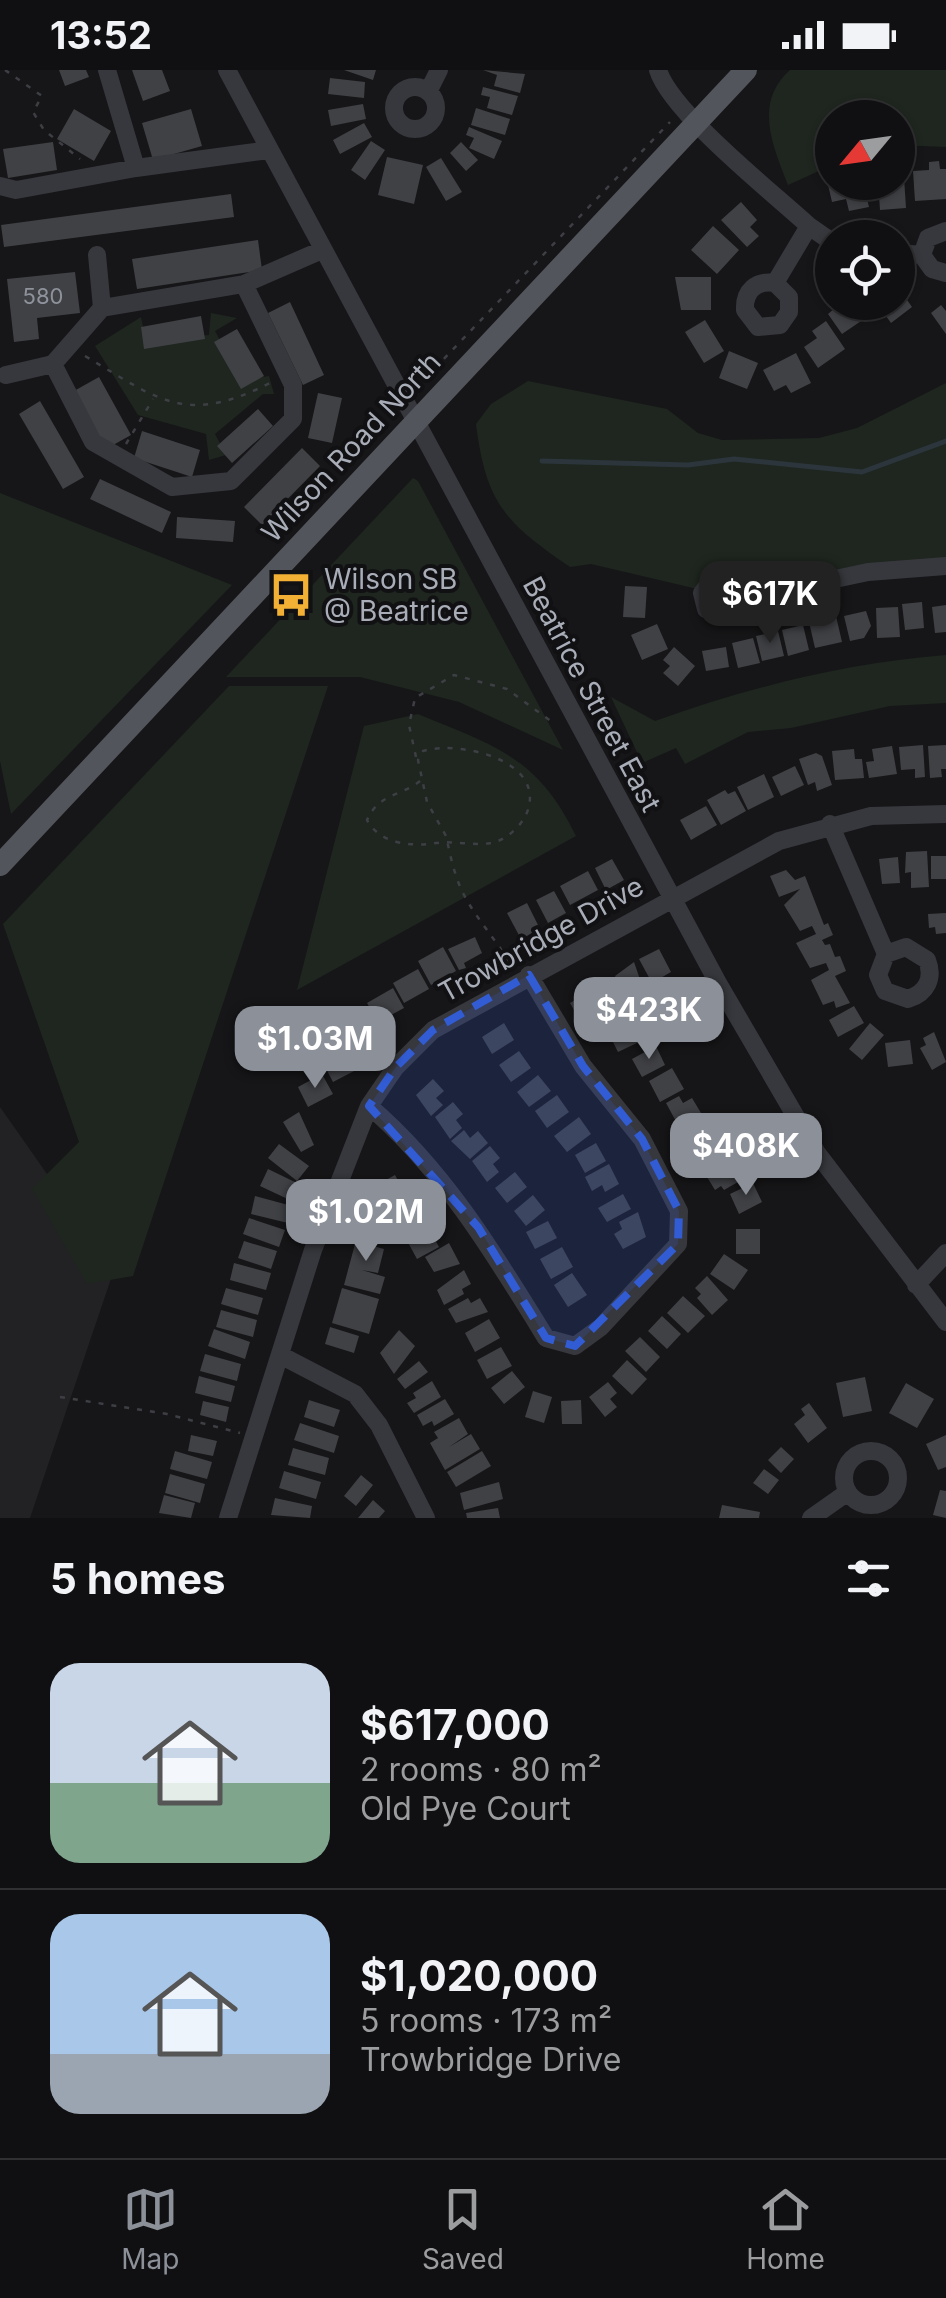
<!DOCTYPE html>
<html lang="en">
<head>
<meta charset="utf-8">
<style>
  body { margin:0; font-family:Inter,sans-serif; background:#1e1e20; color:#f1f3f6; height:100vh; display:flex; flex-direction:column; font-size:38px; white-space:nowrap }
  * { box-sizing:border-box; margin:0 }
  p { font-size:32px; color:#9c9d9f }
  .icon { flex:none; width:55px; height:55px; fill:none; stroke:currentColor; stroke-width:2; stroke-linecap:round; stroke-linejoin:round }
  .map { position:relative; height:1448px; overflow:hidden }
  .side { display:flex; flex-direction:column; background:#101012; flex:1 }
  .side>* { flex:none }
  .needle { width:65px; rotate:241deg }
  .tools { position:absolute; left:815px; top:30px; display:grid; gap:20px }
  .tools a { display:grid; place-items:center; width:100px; height:100px; border-radius:50%; background:#101012; box-shadow:0 2px 8px #0004,0 0 0 2px #303032; font-size:50px }
  .price { position:absolute; translate:-50% -85px; padding:0 22px; border-radius:20px; background:#8c9099; color:#fff; font-size:32px; line-height:65px; filter:drop-shadow(0 2px 5px #0008) }
  .price::after { content:''; position:absolute; left:50%; top:60px; width:30px; height:22px; margin-left:-15px; background:inherit; clip-path:polygon(0 0,100% 0,50% 100%) }
  .price.active { background:#222; color:#fff }
  ul { padding:0; list-style:none }
  li { display:flex; align-items:center; gap:30px; height:250px; padding:0 50px }
  li+li { border-top:2px solid #303032 }
  li span { display:grid; place-items:center; flex:none; width:280px; height:200px; border-radius:30px; color:#555 }
  li>.icon { margin-inline-start:auto }
  span .icon { width:120px; height:120px; fill:#fffc; stroke-width:1 }
  li b { font-size:42px }
  h2 { display:flex; justify-content:space-between; align-items:center; height:120px; padding:0 50px; font-size:42px }
  .status { display:flex; justify-content:space-between; align-items:center; height:70px; padding:0 50px; background:#101012; direction:ltr }
  .status svg { height:28px; fill:currentColor }
  .menu { display:flex; justify-content:space-around; align-items:center; height:140px; border-top:2px solid #303032; background:#101012; font-size:28px; color:#9c9d9f }
  .menu a { display:grid; justify-items:center; gap:5px }
  .menu .active { color:#8c9099 }
  .map>svg:first-child { display:block }
  .built { fill:#222225 }
  .green { fill:#1e261f }
  .lines { fill:none; stroke-linecap:round; stroke-linejoin:round }
  .stream { stroke:#2c353c; stroke-width:5 }
  .building { fill:#404145 }
  .path { stroke:#3d3f44; stroke-width:2.5; stroke-dasharray:5 8; stroke-linecap:butt }
  .minor { stroke:#37383d; stroke-width:18 }
  .major { stroke:#53555c; stroke-width:22 }
  .marked { fill:#325cd3; fill-opacity:0.2; stroke:#325cd3; stroke-width:8; stroke-dasharray:20 12; stroke-linejoin:round }
  .labels { text-anchor:middle; dominant-baseline:central; stroke-width:8; stroke-linejoin:round; paint-order:stroke }
  .number-label { font-size:22px; fill:#8e929b }
  .street-label { font-size:28px; fill:#a8adb8; stroke:#111113 }
  .poi-label { font-size:28px; fill:#a8adb8; stroke:#111113; text-anchor:start }
</style>
</head>
<body>
<div class="status"><b>13:52</b><svg viewBox="0 0 49 12"><path d="M0 12V9h3v3zM5 12V6h3v6zM10 12V3h3v9zM15 12V0h3v12zM26 1h20v11H26zM47 4h2v5h-2z"/></svg></div>
<div class="map">
<svg width="946" height="1448" viewBox="0 0 946 1448">
  <rect width="100%" height="100%" fill="#161618"/>
  <path class="built" d="M0,1037L47,1104L119,1185L30,1448H0Z"/>
  <path class="green" d="M790,0H946V77L898,75V48H832V95L788,115C773,76 753,33 790,0Z
    M211,243L237,248L215,261L242,311L269,306L274,324H263L215,364L226,385L209,390L206,364L138,345L95,276L141,247L146,271L209,265Z
    M528,311L667,339L698,363L722,370L819,368L857,358L946,313V495L740,529L591,494L570,497C505,453 486,433 476,354L491,334Z
    M413,408L418,411L563,680L459,632L360,607H226Z
    M0,423L232,515L11,744L0,691Z
    M946,585V633L890,636L791,658L748,662L685,694L676,678L642,693L611,627L655,651C751,617 844,593 946,585Z
    M229,616H328L133,1206L87,1214L32,1119L79,1072L3,854Z
    M418,644C495,676 537,686 576,766L297,920L364,656Z"/>
  <g class="lines">
    <path class="stream" d="M542,391L688,395L734,389L862,402L946,371"/>
  </g>
  <path class="building" d="M59,0H86L89,7L65,16Z
    M132,0H162L170,21L143,31Z
    M344,0H376L373,10Z
    M483,0L525,4L520,23L494,16L497,5Z
    M330,8L365,12L364,28L328,24Z
    M483,17L518,26L512,45L487,38L490,27L481,25Z
    M363,34L366,49L331,56L328,40Z
    M476,38L510,49L505,65L471,55Z
    M74,39L111,61L94,91L57,69Z
    M191,39L202,76L153,90L142,53Z
    M364,53L372,67L340,84L333,70Z
    M469,57L502,71L494,89L469,78L474,68L466,65Z
    M371,71L385,80L365,110L351,100Z
    M53,72L57,100L8,108L3,79Z
    M461,72L478,90L466,101L450,83Z
    M387,87L423,95L414,134L378,125Z
    M441,88L462,122L446,131L426,97Z
    M939,91L940,99H946V129L915,131L913,101L929,100V92Z
    M832,105V112H863L869,137L849,141L846,129L832,132L826,106Z
    M898,107H904L906,138L880,140L878,112H898Z
    M231,124L234,147L4,177L1,155Z
    M741,132L757,150L750,157L759,166L747,177L721,150Z
    M713,156L739,180L717,204L691,180Z
    M258,170L262,200L137,219L132,189Z
    M75,202L80,243L37,248L39,269L14,272L7,209Z
    M675,207H711V240H681Z
    M898,217L912,237L891,253L876,232H898Z
    M290,232L324,305L303,315L268,243Z
    M842,232H858L867,247L842,264L828,244Z
    M941,235L946,241V264L931,243Z
    M201,246L205,269L144,279L141,257Z
    M705,250L724,281L704,293L685,262Z
    M826,251L845,279L818,298L804,277L817,268L812,261Z
    M237,259L264,306L241,319L214,272Z
    M729,281L758,293L747,319L719,308Z
    M796,283L811,313L791,323L786,315L774,321L763,300Z
    M99,307L131,365L106,379L74,321Z
    M318,323L342,328L332,373L308,368Z
    M40,331L84,407L63,419L19,344Z
    M258,339L273,356L232,393L217,376Z
    M142,361L200,380L192,407L134,388Z
    M302,378L320,396L262,455L244,437Z
    M100,409L171,442L162,463L90,429Z
    M177,447L235,451L233,472L176,468Z
    M625,516L647,517L645,548L623,547Z
    M922,532L924,558L905,560L902,534Z
    M946,535V562L935,563L932,537Z
    M898,537L900,567L877,568L876,538Z
    M866,541L871,556L864,568L850,571L844,546Z
    M836,546L842,572L815,578L809,552Z
    M657,554L668,579L642,590L631,565Z
    M803,555L809,580L788,586L782,560Z
    M778,561L784,586L762,591L756,566Z
    M753,568L760,593L738,598L732,573Z
    M674,577L695,596L678,616L663,603L670,596L663,590Z
    M726,577L729,597L706,601L702,581Z
    M923,675L925,707L915,708V699L901,700L899,677Z
    M946,675V699H941L942,707L930,708L928,676Z
    M892,676L897,704L869,708L866,692L874,691L872,679Z
    M854,679L855,689H862L864,708L835,710L832,681Z
    M816,683L822,686L832,715L817,721L815,712L808,715L799,689Z
    M795,696L804,715L781,726L772,707Z
    M764,704L774,727L748,740L737,717Z
    M725,720L728,724L735,721L746,741L721,755L707,730Z
    M706,736L717,755L691,770L680,750Z
    M927,781L929,817L911,818V802L905,803L906,782Z
    M931,786H946V809H931Z
    M898,787L900,813L882,814L879,789Z
    M612,789L624,810L606,820L595,798Z
    M786,800L795,810L805,806L824,855L828,853L833,865L822,870L825,875L830,874L835,887L840,886L846,901L835,906L850,933L836,938L834,931L823,935L811,910L829,900L826,893L810,898L796,873L816,864L812,856L800,861L784,835L800,819L779,827L770,806Z
    M588,801L598,820L570,835L560,816Z
    M554,821L566,843L548,853L536,830Z
    M527,833L540,859L521,869L507,843Z
    M946,843V863L936,864L935,857L929,858L928,844Z
    M475,867L482,883L464,893L466,898L459,900L448,879Z
    M443,877L456,901L431,915L418,891Z
    M659,879L671,902L652,913L639,889Z
    M634,892L643,918L625,927L615,906Z
    M418,899L429,919L404,933L393,913Z
    M612,908L624,929L609,938L597,916Z
    M393,918L404,938L378,952L367,933Z
    M585,924L597,946L582,954L570,933Z
    M854,936L864,953L838,967L829,950Z
    M370,948L380,969L354,980L345,959Z
    M504,953L514,970L492,984L482,967Z
    M870,953L884,965L862,990L849,979Z
    M631,956L639,972L618,982L610,966Z
    M934,962L946,992L932,1000L920,978L926,975L923,968Z
    M910,970L913,994L888,997L885,973Z
    M656,976L665,995L642,1007L632,989Z
    M347,978L358,999L333,1012L322,991Z
    M519,981L531,998L511,1012L499,995Z
    M672,998L684,1019L660,1032L649,1011Z
    M322,1004L333,1024L308,1037L298,1017Z
    M538,1005L551,1021L529,1037L517,1022Z
    M433,1009L444,1021L436,1028L443,1035L431,1046L416,1025Z
    M557,1025L569,1042L547,1058L535,1041Z
    M679,1026L683,1033L692,1028L701,1043L678,1055L666,1033Z
    M453,1032L463,1044L456,1050L462,1058L450,1069L435,1047Z
    M299,1042L314,1075L301,1082L283,1052Z
    M708,1045L717,1060L689,1075L681,1060Z
    M579,1047L591,1064L567,1082L554,1066Z
    M464,1060L470,1068L478,1061L488,1073L470,1089L451,1071Z
    M715,1069L724,1085L702,1098L692,1081Z
    M596,1073L606,1091L585,1103L575,1085Z
    M279,1074L309,1096L297,1111L268,1088Z
    M490,1076L500,1088L493,1094L499,1102L487,1112L472,1091Z
    M735,1091L745,1108L724,1120L721,1116L715,1120L707,1107Z
    M609,1094L619,1114L605,1122L602,1115L592,1121L585,1107Z
    M268,1099L301,1115L294,1132L260,1116Z
    M515,1102L527,1117L507,1133L495,1118Z
    M395,1105L406,1125L379,1133L371,1118Z
    M753,1113L762,1132L739,1144L730,1124Z
    M623,1124L631,1139L607,1152L598,1138Z
    M533,1125L545,1140L526,1156L514,1141Z
    M255,1126L292,1136L288,1153L251,1144Z
    M409,1129L420,1150L396,1163L389,1149L398,1144L394,1137Z
    M638,1142L646,1167L623,1179L614,1164L622,1159L619,1152Z
    M249,1148L285,1160L279,1177L243,1164Z
    M548,1151L557,1168L535,1179L526,1162Z
    M427,1155L439,1177L417,1189L405,1167Z
    M359,1159L376,1163L373,1176L384,1179L378,1203L362,1200L385,1207L380,1224L344,1215Z
    M736,1159H760V1184H736Z
    M244,1171L277,1181L271,1199L238,1188Z
    M449,1173L460,1194L434,1202L425,1187Z
    M562,1177L573,1197L551,1209L540,1189Z
    M724,1184L748,1200L734,1220L710,1204Z
    M234,1193L271,1203L266,1220L230,1210Z
    M464,1200L471,1214L462,1219L464,1224L444,1235L437,1220Z
    M572,1203L587,1225L568,1237L554,1215Z
    M707,1206L728,1230L712,1245L697,1228L701,1224L695,1218Z
    M226,1218L263,1228L258,1245L221,1234Z
    M342,1218L379,1229L369,1264L332,1253Z
    M683,1226L705,1246L688,1263L667,1243Z
    M468,1228L471,1233L480,1228L488,1242L456,1253L448,1239Z
    M221,1240L257,1250L253,1267L216,1257Z
    M662,1246L681,1264L667,1279L648,1261Z
    M489,1249L500,1268L475,1282L465,1263Z
    M330,1257L359,1266L354,1283L325,1274Z
    M214,1259L250,1272L245,1289L208,1276Z
    M399,1260L415,1276L394,1304L380,1283Z
    M640,1267L660,1287L646,1302L625,1281Z
    M501,1277L512,1296L487,1309L477,1290Z
    M205,1284L241,1294L237,1311L200,1301Z
    M627,1290L647,1309L632,1325L612,1306Z
    M419,1291L428,1302L405,1319L397,1309Z
    M512,1301L525,1317L504,1334L491,1318Z
    M199,1306L235,1316L231,1332L195,1323Z
    M865,1307L872,1341L843,1347L836,1313Z
    M432,1311L441,1327L414,1343L407,1333L416,1328L413,1323Z
    M608,1312L617,1323L610,1329L617,1337L605,1347L589,1327Z
    M906,1313L934,1329L917,1358L889,1343Z
    M533,1321L552,1327L544,1353L525,1347Z
    M445,1329L454,1344L434,1356L432,1351L423,1356L417,1345Z
    M309,1330L340,1340L334,1357L304,1347Z
    M581,1330L582,1354H562L561,1331Z
    M203,1331L229,1337L226,1352L200,1345Z
    M809,1333L827,1358L808,1373L794,1354L805,1345L801,1339Z
    M459,1348L468,1364L449,1377L471,1364L480,1379L445,1400L430,1373L438,1368L434,1362Z
    M300,1353L339,1366L334,1383L294,1370Z
    M191,1365L217,1371L213,1386L188,1381Z
    M946,1365V1397L938,1400L926,1374Z
    M781,1377L794,1389L781,1403L768,1390Z
    M293,1378L329,1388L325,1405L288,1395Z
    M175,1381L212,1392L207,1409L170,1399Z
    M482,1381L491,1396L456,1417L447,1402Z
    M764,1399L779,1410L768,1424L753,1413Z
    M284,1401L321,1412L316,1429L279,1418Z
    M170,1404L205,1414L200,1433L165,1423Z
    M361,1405L373,1415L356,1436L344,1426Z
    M499,1412L503,1429L464,1440L460,1423Z
    M940,1420L946,1421V1448L933,1445Z
    M164,1425L195,1433L191,1448L159,1443Z
    M275,1428L312,1436L310,1448L271,1445Z
    M373,1430L385,1441L379,1448H358Z
    M722,1435L760,1442L759,1448H719Z
    M498,1438L500,1448H467L466,1443Z"/>
  <g class="lines">
    <path class="path" d="M5,0L42,26L33,42L44,60L80,89
      M85,286C162,332 187,356 274,311
      M417,317L670,52
      M126,374L153,329
      M416,687L409,655L415,628L454,605L507,619L552,652
      M420,711C402,726 379,723 367,750C380,774 411,777 436,773C456,770 479,778 498,771C509,767 521,755 526,745C550,690 458,670 423,681L418,690L427,732L446,766C450,784 454,804 462,821C475,848 497,870 512,897
      M60,1327L167,1344L240,1363"/>
    <path class="minor" d="M107,0L136,98L269,80
      M227,0L718,913L817,1083L946,1252
      M658,0C671,42 772,122 809,156L832,172
      M394 38a21 21 0 1 1 42 0a21 21 0 1 1-42 0Z
      M428,22L439,0
      M0,116L16,120L136,98
      M946,161L928,168L922,185L932,199L946,203
      M898,183L922,185
      M97,185L102,238
      M775,213C756,210 744,221 745,240L758,257L780,255L789,242V227L775,213L809,156
      M244,214L293,315V349L231,411L172,417L93,372L53,294L102,238Z
      M244,214L322,180
      M6,305L53,294
      M737,530L733,515L724,509L712,510L702,523L706,539L723,544L737,530L868,502L946,496
      M830,754L886,884L906,877L927,890C934,908 927,923 908,929L885,921L878,905L886,884
      M369,1036C444,1100 495,1185 546,1268L575,1276L601,1257L678,1174L679,1141L642,1069L583,996L529,905
      M916,1215L946,1183
      M282,1286L355,1324L379,1355L426,1448
      M844 1408a27 27 0 1 1 54 0a27 27 0 1 1-54 0Z
      M228,1448L313,1180L369,1036L395,998L433,960L779,771L871,746L946,744
      M811,1448L848,1422"/>
    <path class="major" d="M0,795L746,0"/>
  </g>
  <path class="marked" d="M529,905L583,996L642,1069L679,1141L678,1174L575,1276L546,1268L478,1157L369,1036L395,998L433,960Z"/>
  <defs>
    <g id="bus-bare" transform="scale(3.45)"><path d="M-5-6H5V4H4V6H2V4H-2V6H-4V4H-5ZM-3.5-4V0h7V-4ZM-3.5 1.2v1.5H-2V1.2ZM2 1.2v1.5H3.5V1.2Z" fill="#f2b134" stroke="#111113" stroke-width="2.5" paint-order="stroke"/></g>
  </defs>
  <g fill-rule="evenodd">
    <use href="#bus-bare" x="291" y="525"/>
  </g>
  <g class="labels">
    <g class="number-label">
      <text x="43" y="226">580</text>
    </g>
    <g class="street-label">
      <text transform="translate(351 377) rotate(-47)">Wilson Road North</text>
      <text transform="translate(592 624) rotate(62)">Beatrice Street East</text>
      <text transform="translate(541 869) rotate(-29)">Trowbridge Drive</text>
    </g>
    <g class="poi-label">
      <text x="324" y="509">Wilson SB<tspan x="324" dy="32">@ Beatrice</tspan></text>
    </g>
  </g>
</svg>
<div class="tools">
<a><svg class="needle" viewBox="-14 -14 28 28"><path d="M0-13l5 13h-10z" fill="#e53935"/><path d="M0 13l5-13h-10z" fill="#9c9d9f"/></svg></a>
<a><svg class="icon" aria-label="locate" viewBox="0 0 24 24"><circle cx="12" cy="12" r="6"/><path d="M12 2v4M12 18v4M2 12h4M18 12h4"/></svg></a>
</div>
<b class="price active" style="left:770px;top:576px">$617K</b>
<b class="price" style="left:649px;top:992px">$423K</b>
<b class="price" style="left:315px;top:1021px">$1.03M</b>
<b class="price" style="left:746px;top:1128px">$408K</b>
<b class="price" style="left:366px;top:1194px">$1.02M</b>
</div>
<section class="side">
<h2>5 homes<svg class="icon" aria-label="filters" viewBox="0 0 24 24"><path d="M4 7h16M4 17h16"/><circle cx="9" cy="7" r="2"/><circle cx="15" cy="17" r="2"/></svg></h2>
<ul>
<li><span style="background:linear-gradient(#c9d6e8 60%,#7fa58c 0)"><svg class="icon" aria-label="home" viewBox="0 0 24 24"><path d="M3 11l9-7 9 7M6 9v11h12V9"/></svg></span><div><b>$617,000</b><p>2 rooms · 80 m²</p><p>Old Pye Court</p></div></li>
<li><span style="background:linear-gradient(#a9c7e8 70%,#9aa5b1 0)"><svg class="icon" aria-label="home" viewBox="0 0 24 24"><path d="M3 11l9-7 9 7M6 9v11h12V9"/></svg></span><div><b>$1,020,000</b><p>5 rooms · 173 m²</p><p>Trowbridge Drive</p></div></li>
</ul>
</section>
<nav class="menu">
<a class="active"><svg class="icon" aria-label="map" viewBox="0 0 24 24"><path d="M3 6l6-2 6 2 6-2v14l-6 2-6-2-6 2zM9 4v14M15 6v14"/></svg>Map</a>
<a><svg class="icon" aria-label="saved" viewBox="0 0 24 24"><path d="M7 4h10v16l-5-4-5 4z"/></svg>Saved</a>
<a><svg class="icon" aria-label="home" viewBox="0 0 24 24"><path d="M3 11l9-7 9 7M6 9v11h12V9"/></svg>Home</a>
</nav>
</body>
</html>
